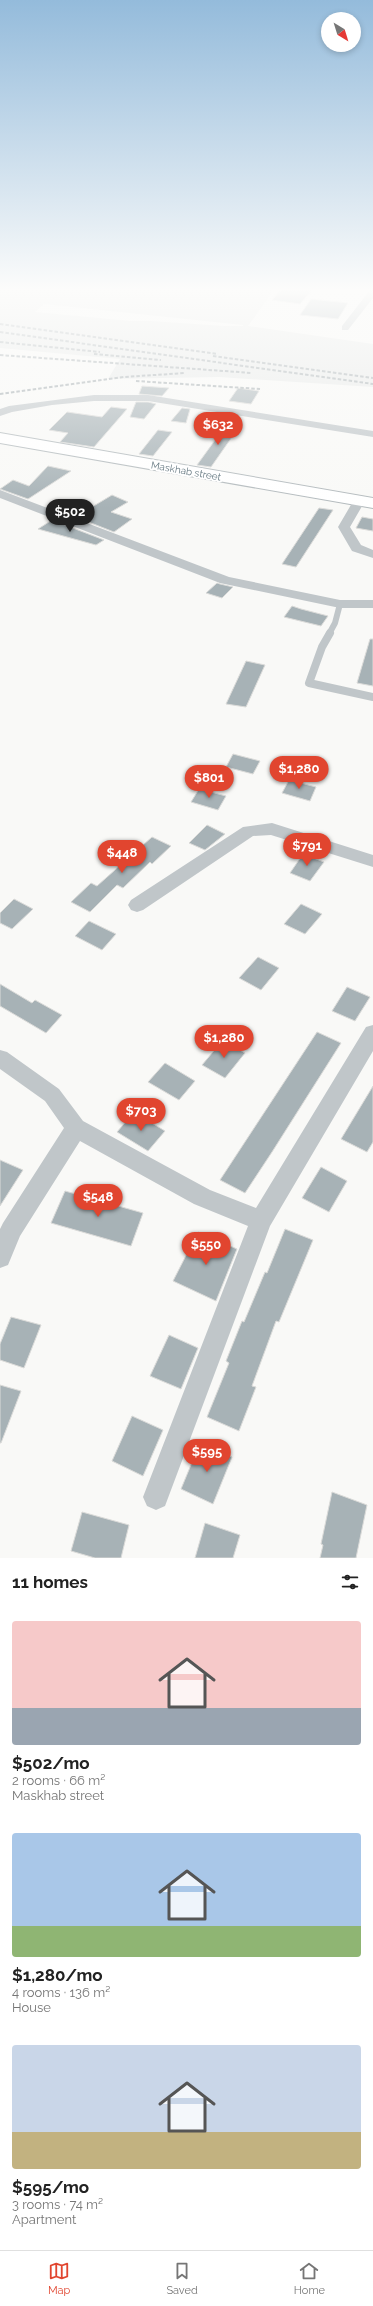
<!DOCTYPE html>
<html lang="en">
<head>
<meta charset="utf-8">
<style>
  body { margin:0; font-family:Raleway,sans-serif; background:#f2f2f2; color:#222; height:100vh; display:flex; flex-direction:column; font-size:15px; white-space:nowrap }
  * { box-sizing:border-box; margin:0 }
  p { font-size:13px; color:#767676 }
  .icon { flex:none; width:22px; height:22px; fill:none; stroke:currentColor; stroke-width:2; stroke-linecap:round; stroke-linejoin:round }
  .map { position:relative; height:1558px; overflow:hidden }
  .sheet { display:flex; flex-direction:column; background:#fff; flex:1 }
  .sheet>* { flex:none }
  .needle { width:26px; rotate:142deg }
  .tools { position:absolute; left:321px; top:12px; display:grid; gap:8px }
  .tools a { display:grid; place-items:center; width:40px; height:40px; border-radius:50%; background:#fff; box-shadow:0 2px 6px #0003; font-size:20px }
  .price { position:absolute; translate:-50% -34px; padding:0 9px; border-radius:14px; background:#e1452f; color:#fff; font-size:13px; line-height:26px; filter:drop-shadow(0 1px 2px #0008) }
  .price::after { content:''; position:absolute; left:50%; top:24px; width:12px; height:9px; margin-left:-6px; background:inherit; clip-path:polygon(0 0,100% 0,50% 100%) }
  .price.on { background:#222; color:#fff }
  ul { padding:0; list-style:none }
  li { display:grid; align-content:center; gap:8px; height:212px; padding:0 12px }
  li span { display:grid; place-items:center; height:124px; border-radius:4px; color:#555 }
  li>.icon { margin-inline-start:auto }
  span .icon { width:72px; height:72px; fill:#fffc; stroke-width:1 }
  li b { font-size:17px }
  h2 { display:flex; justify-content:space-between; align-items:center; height:48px; padding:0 12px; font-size:17px }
  .dock { display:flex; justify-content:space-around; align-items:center; height:56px; border-top:1px solid #e0e0e0; background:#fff; font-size:11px; color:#767676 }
  .dock a { display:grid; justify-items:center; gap:2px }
  .dock .on { color:#e1452f }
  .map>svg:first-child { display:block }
  .built { fill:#e7e9e8; fill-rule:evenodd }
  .building { fill:#a7b2b6; stroke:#dbdbd9 }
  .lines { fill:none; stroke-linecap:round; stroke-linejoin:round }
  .secondary-casing { stroke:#b3babd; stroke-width:2 }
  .lane-far1 { stroke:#c0c6c9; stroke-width:6 }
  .lane { stroke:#c0c6c9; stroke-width:8 }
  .street { fill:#c0c6c9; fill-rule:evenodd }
  .secondary { fill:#fff; fill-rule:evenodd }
  .rail { stroke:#a0a9ad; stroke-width:2; stroke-dasharray:3.5 2; stroke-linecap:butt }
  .labels { text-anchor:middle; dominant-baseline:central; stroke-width:4; stroke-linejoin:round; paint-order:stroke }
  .far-street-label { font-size:10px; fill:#657881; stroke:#fff }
</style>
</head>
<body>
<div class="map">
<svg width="373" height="1558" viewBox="0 0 373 1558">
  <rect width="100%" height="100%" fill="#f9f9f7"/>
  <path class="built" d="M0,290H274L248,326L373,344V387L219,377L108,379L120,359L0,348ZM44,304L243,325V326H224L151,321H131L35,312Z"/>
  <path class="building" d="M281,290H312L300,304L272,300Z
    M311,299L348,303L338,319L300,315Z
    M142,386L169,388L162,396L139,394Z
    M238,388L259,391L251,404L229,401Z
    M136,402H148L156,404L144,419L130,417Z
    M111,407L127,409L94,447L60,442L68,433L49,430L67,412L102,417Z
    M182,408L190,409L186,423L171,421Z
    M226,425L239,427L211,467L197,465Z
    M158,430L172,432L153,456L139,454Z
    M48,466L71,471L28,499L0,489L13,480L29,486Z
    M112,495L128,502L111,512L132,519L114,532L63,512L77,502L92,507Z
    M319,508L333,510L296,567L282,564Z
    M362,517L373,519V531L356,528Z
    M52,520L104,540L96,545L38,529Z
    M217,583L220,584L233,587L222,598L206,593Z
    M292,606L301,609L328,616L321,626L284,617Z
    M370,639H373V686L357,683Z
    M246,661L265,665L246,707L226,704Z
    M233,754L260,761L253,774L226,767Z
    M289,780L316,787L310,801L282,793Z
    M199,789L226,796L218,810L191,802Z
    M207,825L225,834L205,850L189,843Z
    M152,837L171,846L152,864L150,862L123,888L117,885L90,912L71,902L91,883L97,886Z
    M303,854L324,862L310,881L290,873Z
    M14,899L33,909L12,929L0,923V913Z
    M301,904L322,914L305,934L284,924Z
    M89,921L116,934L102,950L75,936Z
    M258,957L279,968L261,990L239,978Z
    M0,984L32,1003L35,1000L62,1015L46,1033L0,1006Z
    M347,987L370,997L355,1021L332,1011Z
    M317,1032L341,1043L272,1152L245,1193L220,1180Z
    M223,1040L245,1053L225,1078L202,1065Z
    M165,1063L195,1081L179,1100L148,1082Z
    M373,1086V1142L367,1152L341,1139Z
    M134,1112L165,1131L148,1151L117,1132Z
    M0,1160L23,1170L0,1206Z
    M321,1167L347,1181L329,1212L302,1198Z
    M65,1191L143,1213L131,1246L51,1223Z
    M285,1229L313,1240L279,1322L276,1321L252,1386L256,1387L239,1431L207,1417L229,1363L226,1361L242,1321L244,1322L265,1272L267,1273Z
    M198,1232L237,1249L216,1301L173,1281Z
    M11,1317L41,1325L24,1368L0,1360V1344Z
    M169,1335L198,1348L181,1389L150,1376Z
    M0,1385L21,1391L1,1443H0Z
    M132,1416L163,1430L143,1476L112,1461Z
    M200,1443L232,1457L213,1504L181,1489Z
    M332,1492L367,1505L356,1558H320L323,1545L321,1544Z
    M82,1512L129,1525L121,1558H95L71,1551Z
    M205,1523L240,1535L233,1558H195Z"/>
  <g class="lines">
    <g class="secondary-casing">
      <path id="secondary" d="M0,433L373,498V508L0,443Z"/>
    </g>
    <path class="lane-far1" d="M329,634L335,623L340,604"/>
    <path class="lane" d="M330,633L322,647L309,683L373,697"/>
    <path class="street" d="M370,290H373V298L348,330H342V326Z
      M94,395H148L373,431V437L148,401H94L52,405L12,412L0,416V409L9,406Z
      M0,490L229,577L340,600H373V608H340L220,583L0,498Z
      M359,497L365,501L350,527L361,545L373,550V558L352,551L338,527L355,498Z
      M272,823L373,855V867L271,835L253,836L143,910L137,912L131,910L128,905L131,900L243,827Z
      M373,1025V1051L270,1226L165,1506L156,1510L147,1506L143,1497L248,1226L194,1204L80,1141L20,1236L8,1265L0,1268V1229L3,1223L64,1128L45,1101L0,1069V1050L7,1052L59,1089L83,1121L210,1190L256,1208L366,1027Z"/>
    <use href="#secondary" class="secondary"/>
    <path class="rail" d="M0,324L218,354
      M0,332L373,384
      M0,342L100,352
      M94,354L161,360
      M0,355L252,373
      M213,356L373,378
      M136,381L260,389
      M0,394L124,377L185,373"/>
  </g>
  <linearGradient id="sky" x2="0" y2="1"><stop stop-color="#94bbdb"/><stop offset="0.57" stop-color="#fcfcfb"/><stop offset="1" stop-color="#fcfcfb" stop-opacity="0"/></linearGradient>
  <rect width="373" height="508" fill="url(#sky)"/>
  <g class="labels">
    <g class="far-street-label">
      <text transform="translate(186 471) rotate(10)">Maskhab street</text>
    </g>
  </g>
</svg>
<div class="tools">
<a><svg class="needle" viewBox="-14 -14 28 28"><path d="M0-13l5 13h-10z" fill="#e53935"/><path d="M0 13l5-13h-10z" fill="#767676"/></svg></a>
</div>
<b class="price" style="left:218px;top:446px">$632</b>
<b class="price on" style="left:70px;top:533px">$502</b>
<b class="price" style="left:299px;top:790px">$1,280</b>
<b class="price" style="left:209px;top:799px">$801</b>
<b class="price" style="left:307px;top:867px">$791</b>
<b class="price" style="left:122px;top:874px">$448</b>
<b class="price" style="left:224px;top:1059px">$1,280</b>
<b class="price" style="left:141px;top:1132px">$703</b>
<b class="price" style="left:98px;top:1218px">$548</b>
<b class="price" style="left:206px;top:1266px">$550</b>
<b class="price" style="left:207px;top:1473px">$595</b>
</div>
<section class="sheet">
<h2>11 homes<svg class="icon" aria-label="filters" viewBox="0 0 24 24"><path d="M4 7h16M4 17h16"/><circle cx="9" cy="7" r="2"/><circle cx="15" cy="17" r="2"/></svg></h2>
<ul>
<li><span style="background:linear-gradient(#f6c9c9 70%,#9aa5b1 0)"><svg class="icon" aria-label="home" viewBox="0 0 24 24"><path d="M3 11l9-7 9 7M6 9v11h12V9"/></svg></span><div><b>$502/mo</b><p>2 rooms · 66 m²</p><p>Maskhab street</p></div></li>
<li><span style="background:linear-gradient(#a9c7e8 75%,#8fb573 0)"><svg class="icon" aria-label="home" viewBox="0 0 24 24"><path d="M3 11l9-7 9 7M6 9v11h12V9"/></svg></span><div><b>$1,280/mo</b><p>4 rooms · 136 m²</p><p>House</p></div></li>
<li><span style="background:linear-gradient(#c9d6e8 70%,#c2b280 0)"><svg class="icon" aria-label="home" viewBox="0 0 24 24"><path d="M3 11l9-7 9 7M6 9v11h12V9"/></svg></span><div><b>$595/mo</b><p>3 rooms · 74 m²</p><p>Apartment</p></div></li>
</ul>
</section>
<nav class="dock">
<a class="on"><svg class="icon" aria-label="map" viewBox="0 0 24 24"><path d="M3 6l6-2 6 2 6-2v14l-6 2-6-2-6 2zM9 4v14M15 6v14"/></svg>Map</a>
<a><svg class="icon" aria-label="saved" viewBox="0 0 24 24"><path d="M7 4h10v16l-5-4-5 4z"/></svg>Saved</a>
<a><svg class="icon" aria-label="home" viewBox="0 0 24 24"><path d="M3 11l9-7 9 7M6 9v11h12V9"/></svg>Home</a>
</nav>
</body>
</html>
